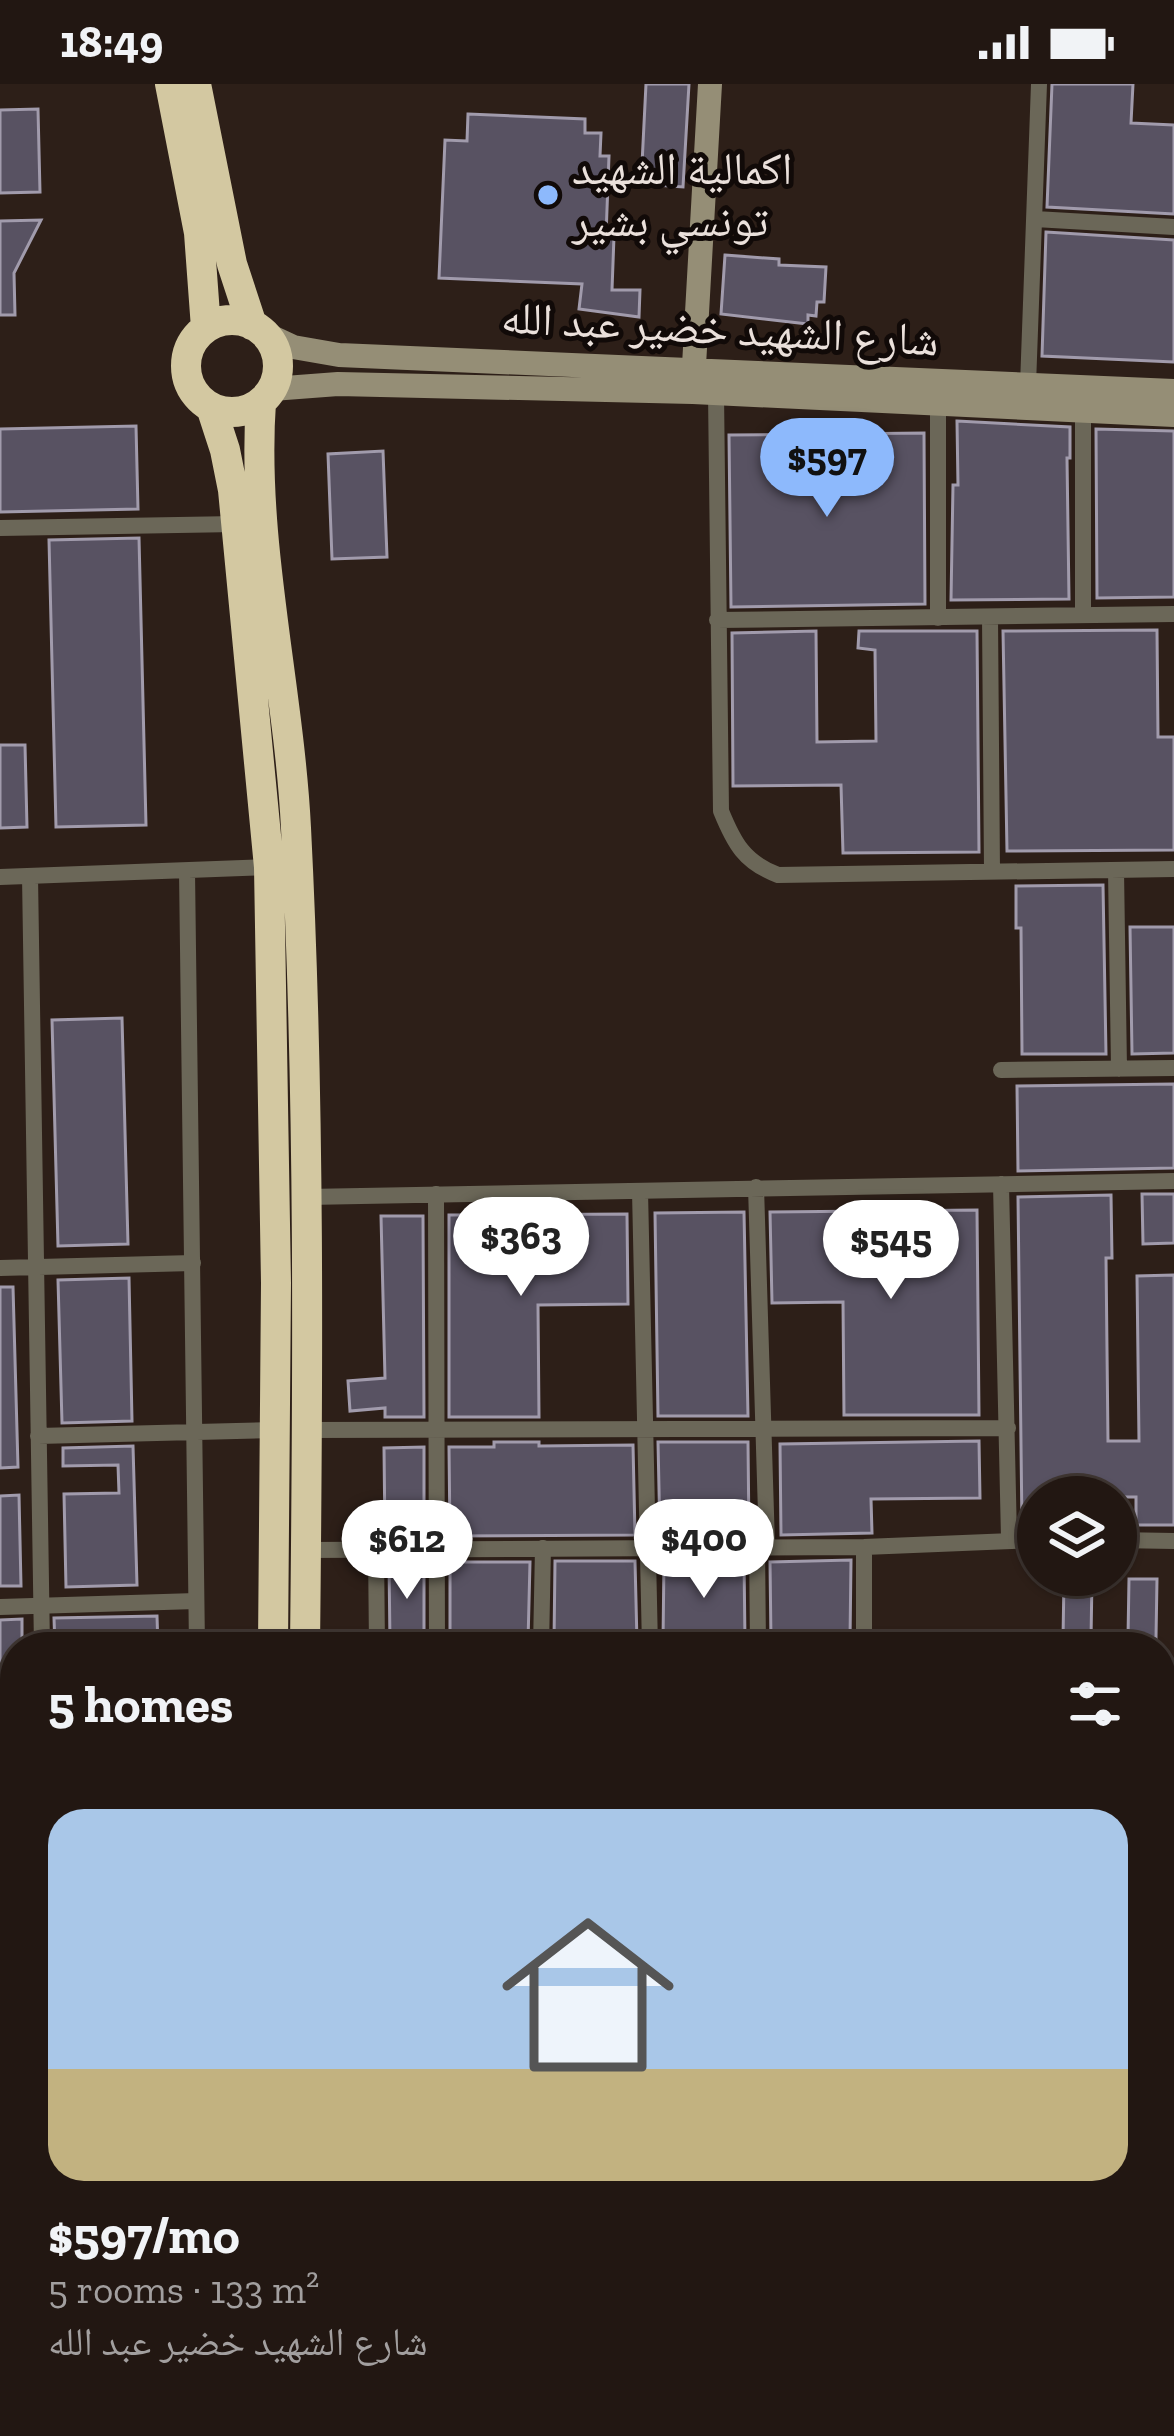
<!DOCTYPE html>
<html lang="en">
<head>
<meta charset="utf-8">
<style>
  body { margin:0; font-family:"Zilla Slab","Noto Naskh Arabic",serif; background:#2e2420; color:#f1f3f6; height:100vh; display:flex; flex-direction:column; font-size:45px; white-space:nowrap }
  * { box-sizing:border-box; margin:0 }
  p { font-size:39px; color:#a29f9f }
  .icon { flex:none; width:66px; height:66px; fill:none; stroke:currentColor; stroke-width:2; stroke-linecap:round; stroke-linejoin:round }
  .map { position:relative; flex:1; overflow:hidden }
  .sheet { position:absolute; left:0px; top:1548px; width:1176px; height:804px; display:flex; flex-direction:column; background:#221712; border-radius:48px 48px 0 0; box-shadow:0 3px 9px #0004,0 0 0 3px #3f3632 }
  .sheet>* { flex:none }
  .controls { position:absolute; left:1017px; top:1392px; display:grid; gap:24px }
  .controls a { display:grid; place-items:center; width:120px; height:120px; border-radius:50%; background:#221712; box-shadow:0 3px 9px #0004,0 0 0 3px #3f3632; font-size:60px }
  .price { position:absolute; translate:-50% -102px; padding:0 27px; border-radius:42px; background:#fff; color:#222; font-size:39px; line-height:78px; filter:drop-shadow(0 3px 6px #0008) }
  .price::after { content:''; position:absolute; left:50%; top:72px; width:36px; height:27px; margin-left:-18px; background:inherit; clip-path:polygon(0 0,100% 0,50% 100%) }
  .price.on { background:#8db9fc; color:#111 }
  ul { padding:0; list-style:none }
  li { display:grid; align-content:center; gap:24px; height:636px; padding:0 48px }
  li span { display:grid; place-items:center; height:372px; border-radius:36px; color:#555 }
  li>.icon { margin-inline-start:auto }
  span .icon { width:216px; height:216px; fill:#fffc; stroke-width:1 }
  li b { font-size:51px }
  h2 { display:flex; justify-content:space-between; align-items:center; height:144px; padding:0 48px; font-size:51px }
  .status { display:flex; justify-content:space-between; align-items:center; height:84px; padding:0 60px; background:#221712; direction:ltr }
  .status svg { height:33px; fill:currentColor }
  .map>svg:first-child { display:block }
  .building { fill:#585262; stroke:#a19bac; stroke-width:3 }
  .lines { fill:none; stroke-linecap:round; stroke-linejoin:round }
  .street { stroke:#6b6758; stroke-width:16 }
  .secondary { stroke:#958e76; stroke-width:24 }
  .highway { stroke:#d3c8a1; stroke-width:30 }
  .poi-dot { fill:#8db9fc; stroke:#110a08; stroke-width:4.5 }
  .labels { text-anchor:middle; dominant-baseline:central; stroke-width:10; stroke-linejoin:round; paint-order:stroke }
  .poi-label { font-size:45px; fill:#eae0db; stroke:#110a08; text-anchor:start }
  .street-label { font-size:45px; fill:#eae0db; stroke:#110a08 }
</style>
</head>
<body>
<div class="status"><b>18:49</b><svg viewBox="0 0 49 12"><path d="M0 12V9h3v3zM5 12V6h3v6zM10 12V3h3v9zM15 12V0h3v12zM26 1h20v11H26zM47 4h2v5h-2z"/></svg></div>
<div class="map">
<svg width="1174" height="2352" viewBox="0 0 1174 2352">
  <rect width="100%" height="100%" fill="#2d1f18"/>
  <path class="building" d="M646,0H689L683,103L641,100Z
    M1052,0H1133L1131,39L1174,41V130L1047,123Z
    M38,25L40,108L0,109V26Z
    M468,30L585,35V49H601L600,72H609L606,152H614L612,206H640L639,233L579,225L582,200L439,194L445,56L467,57Z
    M41,136L14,189L15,231H0V137Z
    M1046,148L1174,156V278L1042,272Z
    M725,171L779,175V181L826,183L824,218H817L816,232L808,231V240L721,230Z
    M957,337L1070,343V374H1067L1069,515L951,516L953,401H958Z
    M136,342L138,425L0,428V345Z
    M1096,345L1174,347V513L1097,514Z
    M924,349L925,520L731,523L729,351Z
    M383,367L387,473L332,475L328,370Z
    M139,454L146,741L56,743L49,456Z
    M1157,546L1158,653H1174V766L1007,767L1003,547Z
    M816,547L817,658L876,657L875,566L858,564L859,547H977L979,768L843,769L841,701L733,702L732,549Z
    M0,661H25L27,743L0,744Z
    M1103,801L1106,970H1022L1021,844H1016V802Z
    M1130,843H1174V969L1132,970Z
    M122,934L128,1160L58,1162L52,936Z
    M1174,1000V1084L1018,1087L1017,1002Z
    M1142,1110H1174V1159L1143,1160Z
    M1111,1111L1112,1174H1106L1108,1357H1139L1137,1192L1174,1191V1441H1136V1413H1038V1443L1022,1444L1018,1113Z
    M977,1126L979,1331H844L843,1218L772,1219L770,1128Z
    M744,1128L748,1332H658L655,1129Z
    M627,1130L628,1220L538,1221L539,1333H449V1131Z
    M381,1132H423L424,1333H385V1324L350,1327L348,1297L385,1294Z
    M129,1194L132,1337L62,1339L58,1196Z
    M0,1203H13L18,1383L0,1384Z
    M979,1357L980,1414L871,1415L872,1449L781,1451L780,1360Z
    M494,1358H539V1362L633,1361L635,1451L450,1452L449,1363H494Z
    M658,1358H748L749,1451H660Z
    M133,1362L137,1501L66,1503L64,1410L119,1409L118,1381L63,1382V1364Z
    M424,1363V1453H385L384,1364Z
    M19,1411L21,1502H0V1412Z
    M744,1476L745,1557H663L664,1477Z
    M851,1476L850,1556L771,1557L770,1478Z
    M555,1477H635L637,1558H554Z
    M389,1478H424V1559H390Z
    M450,1478H530L528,1558L450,1559Z
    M1092,1495L1091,1555H1063L1064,1496Z
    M1129,1495H1157L1156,1554H1128Z
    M157,1532L158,1563H55L54,1534Z
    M22,1535V1563H15V1879H0V1536Z
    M0,2092L15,2093V2127H0Z
    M0,2238H15V2270L0,2271Z
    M386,2337H804V2352H386Z
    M838,2337H951V2352H838Z
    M979,2337H1174V2352H979Z"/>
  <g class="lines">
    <path class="street" d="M1035,135L1174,143
      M1028,301L1039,0
      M716,309L721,727C734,759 744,778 778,791L1174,785
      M0,444L237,440
      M1083,531V326
      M990,533L992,787
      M938,534V321
      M717,536L1174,530
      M1116,786L1119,985
      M187,787L197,1563
      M30,792L42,1563
      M0,793L269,783
      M1001,986L1174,984
      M1001,1100L1009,1455
      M756,1103L767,1462
      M640,1107L650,1563
      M436,1110L437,1563
      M307,1113L1174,1097
      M0,1184L193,1179
      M307,1346L1008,1344
      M38,1352L275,1346
      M1116,1456L1174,1457
      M757,1463L758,1563
      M864,1463V1563
      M376,1465L377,1563
      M306,1466L864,1463L1038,1456
      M0,1523L196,1517
      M541,1563L543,1464
      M1161,1886H1174
      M0,1892H15
      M0,2077H15
      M0,2142L15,2143
      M0,2225H15
      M1161,2283H1174
      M0,2293H15
      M819,2337L820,2352
      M155,2352V2337"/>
    <path class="secondary" d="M265,250L293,263L339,271L1174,307
      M693,299L710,0
      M272,305L338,300L693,308L1174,331"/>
    <path class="highway" d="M170,0L199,149L206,244
      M196,0L232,180L252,241
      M186 282a46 46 0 1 1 92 0a46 46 0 1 1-92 0Z
      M261,318C251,458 289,604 296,744C310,1017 308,1290 305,1563
      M211,323L225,366L233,406L269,783L276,1199L273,1563
      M265,2352V2337
      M301,2352V2337"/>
  </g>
  <circle class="poi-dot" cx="548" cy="111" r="12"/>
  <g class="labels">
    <g class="poi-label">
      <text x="572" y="85">اكمالية الشهيد<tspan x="572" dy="52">تونسي بشير</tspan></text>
    </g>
    <g class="street-label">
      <text transform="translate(720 245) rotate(3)">شارع الشهيد خضير عبد الله</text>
    </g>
  </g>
</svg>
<div class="controls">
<a><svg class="icon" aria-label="layers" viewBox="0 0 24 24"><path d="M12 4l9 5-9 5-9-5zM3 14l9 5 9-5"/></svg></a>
</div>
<b class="price on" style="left:827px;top:436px">$597</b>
<b class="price" style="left:521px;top:1215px">$363</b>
<b class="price" style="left:891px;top:1218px">$545</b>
<b class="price" style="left:704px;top:1517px">$400</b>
<b class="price" style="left:407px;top:1518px">$612</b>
<section class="sheet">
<h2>5 homes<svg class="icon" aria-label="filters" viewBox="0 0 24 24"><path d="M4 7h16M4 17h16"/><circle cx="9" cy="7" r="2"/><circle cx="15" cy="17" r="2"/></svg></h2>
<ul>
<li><span style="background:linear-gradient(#a9c7e8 70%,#c2b280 0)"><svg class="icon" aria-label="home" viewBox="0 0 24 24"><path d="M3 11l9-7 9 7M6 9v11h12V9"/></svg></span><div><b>$597/mo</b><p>5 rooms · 133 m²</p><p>شارع الشهيد خضير عبد الله</p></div></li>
</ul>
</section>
</div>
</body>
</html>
